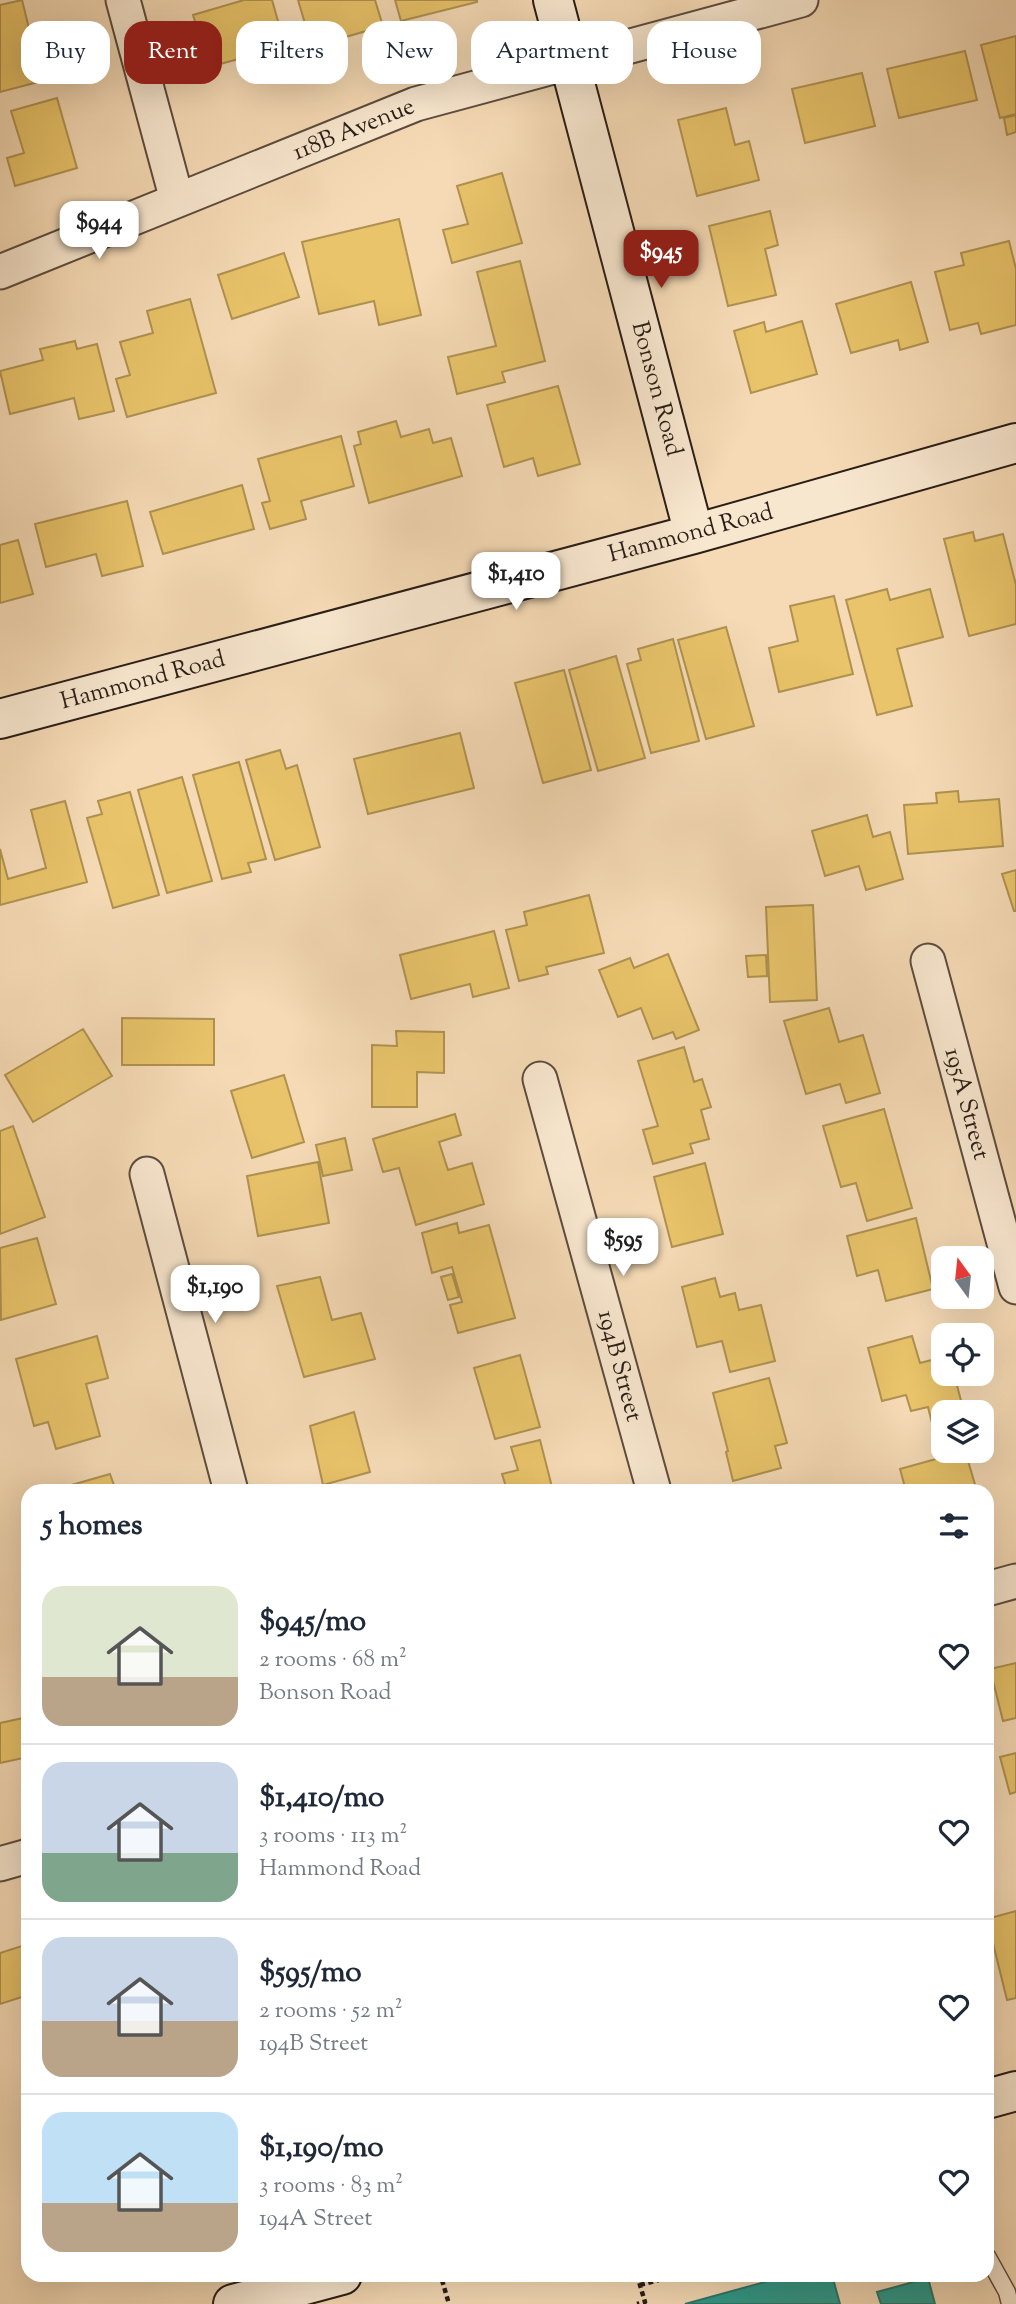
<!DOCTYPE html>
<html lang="en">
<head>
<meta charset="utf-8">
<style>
  body { margin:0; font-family:"Sorts Mill Goudy",serif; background:#f6f6f7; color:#1f2937; height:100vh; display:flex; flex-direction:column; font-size:26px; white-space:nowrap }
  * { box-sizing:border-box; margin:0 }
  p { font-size:23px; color:#747a83 }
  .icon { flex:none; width:38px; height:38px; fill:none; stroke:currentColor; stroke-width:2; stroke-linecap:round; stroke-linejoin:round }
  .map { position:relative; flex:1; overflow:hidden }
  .details { position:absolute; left:21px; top:1484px; width:973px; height:798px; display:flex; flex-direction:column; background:#fff; border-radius:21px; box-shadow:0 7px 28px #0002 }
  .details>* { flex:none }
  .hud { position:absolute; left:21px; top:21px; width:975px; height:63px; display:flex; gap:14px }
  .needle { width:46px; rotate:345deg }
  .controls { position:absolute; left:931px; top:1246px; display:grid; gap:14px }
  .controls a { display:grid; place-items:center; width:63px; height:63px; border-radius:14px; background:#fff; box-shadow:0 7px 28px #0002; font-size:35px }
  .price { position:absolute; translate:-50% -60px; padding:0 16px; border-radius:14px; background:#fff; color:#222; font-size:23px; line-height:46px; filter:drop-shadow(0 2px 4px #0008) }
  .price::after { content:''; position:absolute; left:50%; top:42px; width:21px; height:16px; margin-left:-10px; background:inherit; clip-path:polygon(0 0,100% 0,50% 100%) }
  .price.active { background:#8f2418; color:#fff }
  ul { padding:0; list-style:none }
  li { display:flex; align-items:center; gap:21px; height:175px; padding:0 21px }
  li+li { border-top:2px solid #e0e1e3 }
  li span { display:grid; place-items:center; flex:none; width:196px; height:140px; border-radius:21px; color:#555 }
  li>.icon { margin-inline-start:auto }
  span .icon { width:84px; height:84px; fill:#fffc; stroke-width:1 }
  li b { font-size:30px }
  h2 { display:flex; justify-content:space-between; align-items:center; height:84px; padding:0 21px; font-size:30px }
  .pill { padding:0 24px; border-radius:21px; background:#fff; box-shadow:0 7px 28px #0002; font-size:24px; line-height:63px }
  .pill.active { background:#8f2418; color:#fff }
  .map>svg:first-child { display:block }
  .homes { fill:#e9c46a; stroke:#af9251; stroke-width:2 }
  .schools { fill:#2a9d8f; stroke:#2a776b; stroke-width:2 }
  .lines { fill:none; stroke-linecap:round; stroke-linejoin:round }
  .lane-casing { stroke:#5c4c3e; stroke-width:19 }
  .street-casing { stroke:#5c4c3e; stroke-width:37 }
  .secondary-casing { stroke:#291d16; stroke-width:42 }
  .path { stroke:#291d16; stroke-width:4.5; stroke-dasharray:5 3.5; stroke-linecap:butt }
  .lane { stroke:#f8e7cf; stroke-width:16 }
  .street { stroke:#f8e7cf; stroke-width:33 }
  .secondary { stroke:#f8e7cf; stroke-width:38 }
  .labels { text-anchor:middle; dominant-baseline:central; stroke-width:7; stroke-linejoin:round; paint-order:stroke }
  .street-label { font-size:24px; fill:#291d16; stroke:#f8e7cf }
</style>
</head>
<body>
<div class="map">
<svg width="1016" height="2304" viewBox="0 0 1016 2304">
  <rect width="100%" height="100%" fill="#f5dab5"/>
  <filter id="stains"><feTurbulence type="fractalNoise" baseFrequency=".00286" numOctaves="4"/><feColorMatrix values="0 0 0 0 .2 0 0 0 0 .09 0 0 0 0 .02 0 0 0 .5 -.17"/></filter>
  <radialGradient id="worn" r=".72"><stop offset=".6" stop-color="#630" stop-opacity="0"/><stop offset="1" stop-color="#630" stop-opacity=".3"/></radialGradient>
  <path class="homes" d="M22,0L42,81L0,92V5Z
    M244,0H272L287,53L248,65L246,57L209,67L193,15Z
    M298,0H375L383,26L312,47Z
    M395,0H477V2L401,21Z
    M1016,36V114L1000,118L981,45Z
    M965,51L977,100L899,118L887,69Z
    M862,73L875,126L805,143L792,89Z
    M57,98L77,168L15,186L7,158L24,153L11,111Z
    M726,108L735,145L749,141L759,180L697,196L678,120Z
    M1016,115V132L1007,135L1004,118Z
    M502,173L522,243L452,263L443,230L468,224L457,186Z
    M770,211L778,245L765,249L776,295L728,306L709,226Z
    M399,219L421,315L379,325L374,301L319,314L302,242Z
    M1009,241L1016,269V325L981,334L978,323L950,330L935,272L964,265L961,253Z
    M284,253L299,297L232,319L218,275Z
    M520,261L545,361L502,372L505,382L457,394L448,357L496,346L477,272Z
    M911,282L928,342L900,350L898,340L851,353L836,304Z
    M190,299L216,393L127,417L116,379L130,375L120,342L153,333L147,311Z
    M802,321L817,374L751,393L734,331L764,322L766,332Z
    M75,341L77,349L97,344L114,411L79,419L74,398L10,414L0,371L43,360L40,349Z
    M558,386L580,464L538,476L533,458L504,467L487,405Z
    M396,421L401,437L429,429L433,443L451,438L462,476L369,503L354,446L361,444L358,432Z
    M341,436L354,486L301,501L306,519L270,529L262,503L270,501L258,459Z
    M242,485L254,529L163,554L150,512Z
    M127,501L143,566L102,576L96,554L46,567L35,524Z
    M973,532L975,541L1003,534L1016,585V624L969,636L944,539Z
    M18,540L33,594L0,603V545Z
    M887,589L890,600L930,589L943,637L897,649L912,706L877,715L846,600Z
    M834,596L853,674L779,692L769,648L798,641L790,606Z
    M726,627L754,726L706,739L678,640Z
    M673,639L699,741L651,753L627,664L641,660L638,649Z
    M616,656L645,758L598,771L569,670Z
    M564,670L591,770L543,783L515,683Z
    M460,733L474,788L368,814L354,759Z
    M280,750L286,769L297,765L320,847L275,860L246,760Z
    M239,762L266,859L248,863L251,872L222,879L193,775Z
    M182,777L212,881L167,893L138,790Z
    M958,791L959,802L999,799L1003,846L908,854L904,805L937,803L936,793Z
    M130,792L159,895L113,908L87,818L102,814L98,801Z
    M65,801L87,882L0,905V849L8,879L46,868L31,810Z
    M867,815L873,837L890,832L903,879L866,890L859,866L825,876L812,831Z
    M1016,870V911H1014L1002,874Z
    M589,895L604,953L546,967L548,974L519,981L506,930L527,925L524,912Z
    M813,905L817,1000L770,1002L766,907Z
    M494,931L509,988L473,997L470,984L411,999L400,955Z
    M668,954L699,1030L676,1039L673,1032L653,1039L641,1008L618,1017L599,970L630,958L634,968Z
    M766,955L767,976L748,977L746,956Z
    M829,1008L839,1042L863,1035L880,1093L846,1103L840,1084L806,1094L784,1021Z
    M122,1018L214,1019V1065H122Z
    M83,1029L112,1076L33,1122L5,1075Z
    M396,1031L444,1032V1073L417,1072V1107H372V1045L397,1046Z
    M684,1047L694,1082L702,1079L711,1107L701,1110L709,1139L690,1144L693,1153L653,1164L643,1130L658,1126L638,1061Z
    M284,1075L304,1142L252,1158L231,1091Z
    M884,1109L912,1208L867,1221L856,1183L841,1187L823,1126Z
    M455,1114L461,1135L439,1142L448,1170L472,1163L484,1204L416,1225L399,1168L383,1172L373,1139Z
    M13,1126L45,1217L0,1234V1131Z
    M345,1138L352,1170L323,1176L316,1145Z
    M318,1162L329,1223L258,1236L247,1176Z
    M705,1163L723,1234L672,1247L654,1177Z
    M916,1218L933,1289L886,1301L878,1270L857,1276L847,1236Z
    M457,1223L459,1233L489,1225L515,1318L458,1333L450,1305L462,1302L452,1267L432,1273L422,1233Z
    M37,1238L56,1304L1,1320L0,1248Z
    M452,1274L459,1297L448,1300L441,1277Z
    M320,1277L332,1320L361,1313L375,1359L304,1377L277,1286Z
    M715,1278L720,1297L735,1293L739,1310L761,1305L775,1361L730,1372L722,1341L697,1347L682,1287Z
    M97,1336L108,1378L86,1384L100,1436L56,1449L48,1422L34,1426L16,1359Z
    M912,1336L920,1363L943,1357V1374H954L964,1412H943V1437L936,1439L928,1407L911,1411L906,1395L882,1401L868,1348Z
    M520,1355L540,1427L495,1439L474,1368Z
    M769,1378L787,1443L775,1446L781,1468L733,1481L726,1452L728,1451L713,1393Z
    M354,1412L370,1472L323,1485L310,1426Z
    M540,1440L553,1491H505L507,1490L502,1474L518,1470L511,1447Z
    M965,1451L977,1491H906L900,1469Z
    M110,1474L116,1491H62L61,1488Z
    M1016,1663V1718L1003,1721L990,1669Z
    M23,1718L28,1741V1757L0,1763V1723Z
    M1016,1753V1792L1010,1794L1000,1757Z
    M1016,1911V1998L1007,2000L987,1919Z
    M28,1944V1995L0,2004V1953Z"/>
  <path class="schools" d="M790,2275H832L840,2304H685Z
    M790,2275H832L840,2304H685Z
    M928,2278L935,2304H881L877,2292Z
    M928,2278L935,2304H881L877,2292Z"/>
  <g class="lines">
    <g class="lane-casing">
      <path id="lane" d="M987,2256L1007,2292L1010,2304"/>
    </g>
    <g class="street-casing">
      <path id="street" d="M123,0L177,200
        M0,272L416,104L801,0
        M928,961L1016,1287
        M540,1079L654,1491
        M147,1174L231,1491
        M987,1589L1016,1581
        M0,1864L28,1856"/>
    </g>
    <g class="secondary-casing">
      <path id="secondary" d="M553,0L694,534
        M0,719L694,534L1016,443
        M987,2099L1016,2091
        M233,2304L342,2275"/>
    </g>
    <path class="path" d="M637,2275L645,2302L637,2304
      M442,2280L449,2304
      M640,2285L677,2275"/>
    <use href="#lane" class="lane"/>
    <use href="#street" class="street"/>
    <use href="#secondary" class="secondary"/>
  </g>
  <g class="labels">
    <g class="street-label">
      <text transform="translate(354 130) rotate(-22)">118B Avenue</text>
      <text transform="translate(656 389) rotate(75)">Bonson Road</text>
      <text transform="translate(691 534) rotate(-15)">Hammond Road</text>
      <text transform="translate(143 681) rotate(-15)">Hammond Road</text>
      <text transform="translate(966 1104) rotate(75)">195A Street</text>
      <text transform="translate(619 1366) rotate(75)">194B Street</text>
    </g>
  </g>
  <rect width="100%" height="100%" filter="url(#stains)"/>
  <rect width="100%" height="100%" fill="url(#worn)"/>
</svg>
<div class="controls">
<a><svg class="needle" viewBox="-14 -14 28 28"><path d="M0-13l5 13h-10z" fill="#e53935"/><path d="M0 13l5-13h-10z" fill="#747a83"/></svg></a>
<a><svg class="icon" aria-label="locate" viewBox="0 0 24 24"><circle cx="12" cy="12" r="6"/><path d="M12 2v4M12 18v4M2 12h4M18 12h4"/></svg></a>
<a><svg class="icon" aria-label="layers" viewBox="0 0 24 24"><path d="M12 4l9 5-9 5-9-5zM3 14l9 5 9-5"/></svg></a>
</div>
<b class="price" style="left:99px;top:261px">$944</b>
<b class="price active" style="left:661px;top:290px">$945</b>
<b class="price" style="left:516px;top:612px">$1,410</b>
<b class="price" style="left:623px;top:1278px">$595</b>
<b class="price" style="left:215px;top:1325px">$1,190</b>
<div class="hud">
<a class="pill">Buy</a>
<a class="pill active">Rent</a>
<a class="pill">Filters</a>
<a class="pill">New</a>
<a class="pill">Apartment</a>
<a class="pill">House</a>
</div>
<section class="details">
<h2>5 homes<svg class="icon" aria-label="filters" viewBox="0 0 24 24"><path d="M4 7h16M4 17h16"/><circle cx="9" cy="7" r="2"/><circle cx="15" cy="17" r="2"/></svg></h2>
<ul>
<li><span style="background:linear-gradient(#dfe7d0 65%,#b9a48a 0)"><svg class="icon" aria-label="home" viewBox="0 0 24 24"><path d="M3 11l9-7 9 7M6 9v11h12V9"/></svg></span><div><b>$945/mo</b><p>2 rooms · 68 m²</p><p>Bonson Road</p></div><svg class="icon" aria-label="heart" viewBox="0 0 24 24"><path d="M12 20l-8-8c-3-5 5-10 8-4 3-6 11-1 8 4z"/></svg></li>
<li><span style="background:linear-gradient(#c9d6e8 65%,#7fa58c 0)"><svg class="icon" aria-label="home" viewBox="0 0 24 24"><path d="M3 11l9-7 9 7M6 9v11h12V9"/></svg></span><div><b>$1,410/mo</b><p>3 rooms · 113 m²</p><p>Hammond Road</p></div><svg class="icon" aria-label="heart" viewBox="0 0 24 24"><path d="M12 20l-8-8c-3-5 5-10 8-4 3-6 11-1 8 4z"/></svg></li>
<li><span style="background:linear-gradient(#c9d6e8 60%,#b9a48a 0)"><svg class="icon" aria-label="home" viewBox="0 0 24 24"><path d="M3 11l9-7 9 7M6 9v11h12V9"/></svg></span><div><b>$595/mo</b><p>2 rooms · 52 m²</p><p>194B Street</p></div><svg class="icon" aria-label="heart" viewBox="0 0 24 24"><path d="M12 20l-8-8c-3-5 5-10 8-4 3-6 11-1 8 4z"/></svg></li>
<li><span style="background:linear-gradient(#bfe0f5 65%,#b9a48a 0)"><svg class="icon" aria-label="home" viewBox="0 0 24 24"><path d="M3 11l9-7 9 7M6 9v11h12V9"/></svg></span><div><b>$1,190/mo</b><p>3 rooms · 83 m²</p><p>194A Street</p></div><svg class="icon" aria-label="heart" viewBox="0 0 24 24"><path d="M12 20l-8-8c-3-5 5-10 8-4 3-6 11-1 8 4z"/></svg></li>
</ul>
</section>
</div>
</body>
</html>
